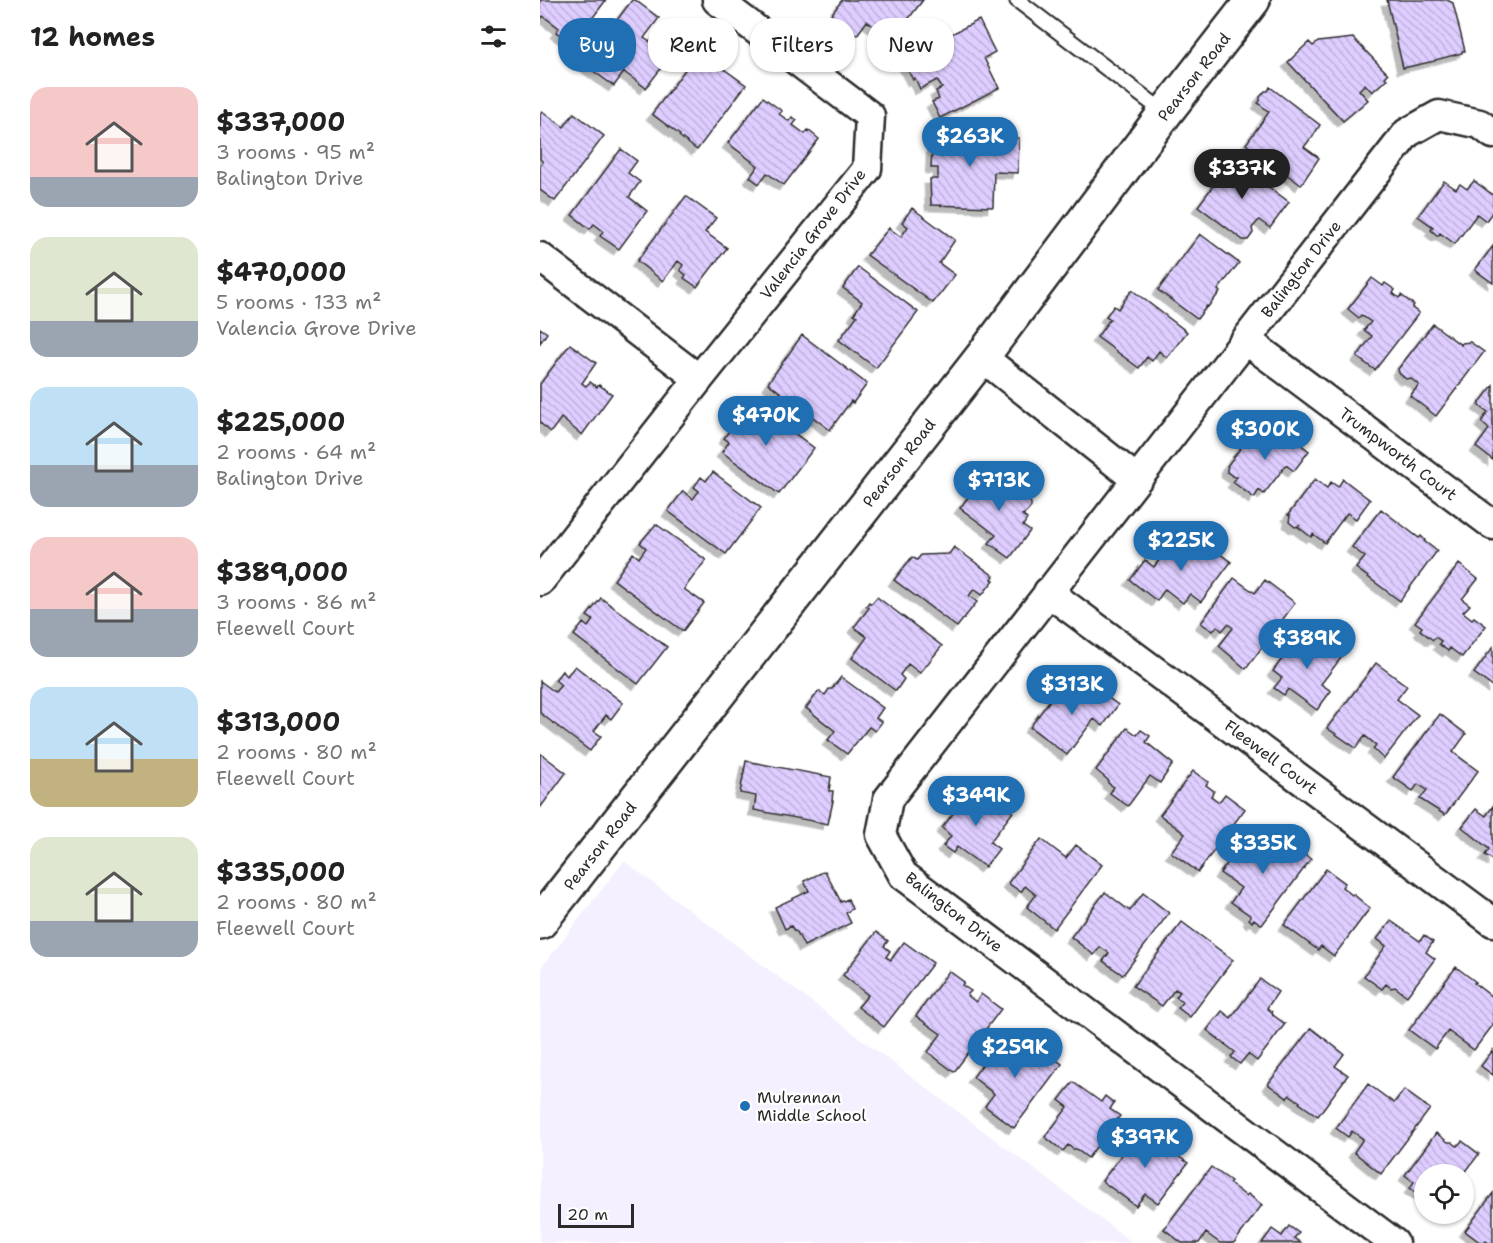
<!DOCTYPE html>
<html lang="en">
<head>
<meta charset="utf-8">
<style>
  body { margin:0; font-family:"Shantell Sans",sans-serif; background:#f2f2f2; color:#222; height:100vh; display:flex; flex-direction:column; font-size:22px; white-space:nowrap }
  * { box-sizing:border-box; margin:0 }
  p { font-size:20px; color:#767676 }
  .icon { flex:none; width:33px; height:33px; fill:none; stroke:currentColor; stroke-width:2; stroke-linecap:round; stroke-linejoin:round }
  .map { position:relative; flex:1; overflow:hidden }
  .details { display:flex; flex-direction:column; background:#fff; width:540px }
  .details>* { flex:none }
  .banner { position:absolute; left:18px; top:18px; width:570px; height:54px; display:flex; gap:12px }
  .tools { position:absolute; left:874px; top:1164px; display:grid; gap:12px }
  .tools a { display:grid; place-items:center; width:60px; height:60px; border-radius:50%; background:#fff; box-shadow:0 2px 4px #0004; font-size:30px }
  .scale { position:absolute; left:18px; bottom:15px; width:76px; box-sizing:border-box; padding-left:6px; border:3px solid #2b2b2b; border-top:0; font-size:16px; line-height:21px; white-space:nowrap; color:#2b2b2b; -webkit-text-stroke:4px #fff; paint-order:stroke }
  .price { position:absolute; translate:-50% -51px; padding:0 14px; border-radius:21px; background:#1f6fb2; color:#fff; font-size:20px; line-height:39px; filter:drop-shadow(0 2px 3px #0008) }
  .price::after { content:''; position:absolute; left:50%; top:36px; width:18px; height:14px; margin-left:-9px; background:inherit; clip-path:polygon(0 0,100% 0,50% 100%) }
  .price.selected { background:#222; color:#fff }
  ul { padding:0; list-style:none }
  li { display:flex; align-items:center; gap:18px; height:150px; padding:0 30px }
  li span { display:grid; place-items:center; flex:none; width:168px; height:120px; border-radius:18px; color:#555 }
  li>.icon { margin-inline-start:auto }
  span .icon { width:72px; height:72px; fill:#fffc; stroke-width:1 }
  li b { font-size:26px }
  h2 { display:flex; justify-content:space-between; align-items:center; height:72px; padding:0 30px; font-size:26px }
  .tag { padding:0 21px; border-radius:24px; background:#fff; box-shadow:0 2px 4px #0004; font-size:21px; line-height:54px }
  .tag.selected { background:#1f6fb2; color:#fff }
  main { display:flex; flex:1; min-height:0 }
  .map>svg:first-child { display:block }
  .built { fill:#f5f0ff }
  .building { fill:url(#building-back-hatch); stroke:#2b2b2b; stroke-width:1.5; filter:url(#shadow) }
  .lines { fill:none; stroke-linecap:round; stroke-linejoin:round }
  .lane-casing { stroke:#2b2b2b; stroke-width:18 }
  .street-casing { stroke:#2b2b2b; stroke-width:33 }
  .secondary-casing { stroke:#2b2b2b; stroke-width:38 }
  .lane { stroke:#fff; stroke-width:14 }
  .street { stroke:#fff; stroke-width:28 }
  .secondary { stroke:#fff; stroke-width:33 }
  .poi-dot { fill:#1f6fb2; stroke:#fff; stroke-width:2 }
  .labels { text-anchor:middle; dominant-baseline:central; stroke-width:4.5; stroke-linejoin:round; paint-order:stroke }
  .street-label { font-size:16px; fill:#2b2b2b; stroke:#fff }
  .poi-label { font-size:16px; fill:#2b2b2b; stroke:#fff; text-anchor:start }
</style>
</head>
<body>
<main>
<section class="details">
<h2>12 homes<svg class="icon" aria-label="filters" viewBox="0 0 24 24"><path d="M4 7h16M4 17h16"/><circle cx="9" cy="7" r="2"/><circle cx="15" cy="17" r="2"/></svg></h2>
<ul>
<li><span style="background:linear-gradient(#f6c9c9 75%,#9aa5b1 0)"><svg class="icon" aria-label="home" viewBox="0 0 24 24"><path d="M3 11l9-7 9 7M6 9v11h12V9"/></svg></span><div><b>$337,000</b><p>3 rooms · 95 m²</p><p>Balington Drive</p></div></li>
<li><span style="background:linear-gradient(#dfe7d0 70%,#9aa5b1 0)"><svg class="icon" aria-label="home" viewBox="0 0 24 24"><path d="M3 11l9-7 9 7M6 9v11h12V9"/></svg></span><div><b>$470,000</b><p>5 rooms · 133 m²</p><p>Valencia Grove Drive</p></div></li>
<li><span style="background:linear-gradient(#bfe0f5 65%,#9aa5b1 0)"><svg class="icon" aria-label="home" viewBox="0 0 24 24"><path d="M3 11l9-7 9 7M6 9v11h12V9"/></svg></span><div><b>$225,000</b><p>2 rooms · 64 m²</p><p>Balington Drive</p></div></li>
<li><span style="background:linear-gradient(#f6c9c9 60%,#9aa5b1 0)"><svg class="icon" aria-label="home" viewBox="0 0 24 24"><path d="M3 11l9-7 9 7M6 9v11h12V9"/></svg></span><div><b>$389,000</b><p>3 rooms · 86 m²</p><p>Fleewell Court</p></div></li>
<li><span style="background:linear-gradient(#bfe0f5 60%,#c2b280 0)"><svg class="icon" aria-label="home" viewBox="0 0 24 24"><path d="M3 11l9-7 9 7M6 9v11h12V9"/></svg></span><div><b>$313,000</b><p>2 rooms · 80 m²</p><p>Fleewell Court</p></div></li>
<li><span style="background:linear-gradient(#dfe7d0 70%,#9aa5b1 0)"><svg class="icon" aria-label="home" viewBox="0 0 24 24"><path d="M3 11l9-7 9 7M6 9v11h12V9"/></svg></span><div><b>$335,000</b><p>2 rooms · 80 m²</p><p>Fleewell Court</p></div></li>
</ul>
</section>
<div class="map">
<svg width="953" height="1243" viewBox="0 0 953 1243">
  <defs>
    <pattern id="building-back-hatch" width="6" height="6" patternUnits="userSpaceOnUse" patternTransform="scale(1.5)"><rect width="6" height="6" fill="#decdff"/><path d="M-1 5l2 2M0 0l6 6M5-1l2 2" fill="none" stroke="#bfb0db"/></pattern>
    <filter id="shadow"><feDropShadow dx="-5.5" dy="5.5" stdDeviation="0" flood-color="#0004"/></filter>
  </defs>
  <rect width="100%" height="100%" fill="#fff"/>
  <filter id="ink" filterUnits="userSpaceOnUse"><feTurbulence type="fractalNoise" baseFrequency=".0167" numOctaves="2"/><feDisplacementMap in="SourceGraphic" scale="12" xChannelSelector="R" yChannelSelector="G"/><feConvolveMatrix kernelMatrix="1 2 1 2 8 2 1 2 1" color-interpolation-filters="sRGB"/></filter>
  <g filter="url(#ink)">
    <path class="built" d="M84,861L593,1243H0V969Z"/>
    <path class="building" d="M0,0H66L33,44L16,32L19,28L3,16L0,20Z
      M92,0H95L119,18L104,38L110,42L113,37L120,42L122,40L135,50L106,88L84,72L74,86L44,64Z
      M302,0H383L356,35L344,27L341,32L327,21L317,35L291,15Z
      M847,0H907L913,3L925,51H922V53L895,60V61L863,68Z
      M439,20L455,52L444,58L459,88L400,118L392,102L399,99L396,91L402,88L397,80L380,89L375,78L373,80L362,59Z
      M813,38L848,74L845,77L847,79L832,92L825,84L819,90L828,100L803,121L748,62L769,42L773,46L778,42Z
      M159,51L206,85L157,150L139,136L140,135L112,114Z
      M730,87L780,125L772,138H771L764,147L779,158L761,185L706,144L729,112L718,103L720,101V97L725,91H728Z
      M223,97L242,111L239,114L249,121L252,117L257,120L253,125L265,134L268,130L279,139L244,185L227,173L219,184L210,177L218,166L188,143Z
      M2,111L24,127L34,113L64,136L15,201L0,190V166L3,162L0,159V114Z
      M393,135L479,138L478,173L454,172L453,207L391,205L390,179H398V168H391Z
      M81,149L97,161L88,173L100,182L89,197L107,211L79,249L60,236L63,231L54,224L50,229L32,215Z
      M686,155L749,202L730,228L719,220L712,228L713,233L708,240H703L658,206L679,178L676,168Z
      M904,181L916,189L920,184L927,189L934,181L953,195V211L946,221L937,214L915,244L900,233L898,236L891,230L893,227L878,216Z
      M146,196L176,218L165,232L187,248L157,287L144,278L146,275L140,270L143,265L138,261L123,281L97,261Z
      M372,208L415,240L399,263L415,275L393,303L327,255L349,228L361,237L368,227L362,222Z
      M660,234L699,263L678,290L680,292L668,307L667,306L657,319L618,290Z
      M953,246V283L935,270Z
      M318,267L378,312L336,368L299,340L317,316L314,314L322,302L303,288Z
      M832,278L843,286L845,283L855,290L853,293L859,298L861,295L874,305L872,308L879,313L835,370L817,357L832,336L824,330L831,322L821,315L819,318L808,309Z
      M592,290L647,332L627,358L619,351L612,361L607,357L599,368L557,337L570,319L566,316L574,306L578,309Z
      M893,324L921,345L922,343L930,342L944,352L896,416L870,396L879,385L870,378L866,379L859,373L858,369Z
      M0,328L7,333L0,343Z
      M262,335L327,384L313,403L311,401L290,430L228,383Z
      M30,344L56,363L42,383L46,386L50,382L57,387L59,385L72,394L42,435L21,418L11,432L0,423V384Z
      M953,385V460L936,447L949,429L941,422L948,412L938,405Z
      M211,400L274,448L239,494L182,452L189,442L184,438Z
      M714,430H718L725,435L726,439L730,433L737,438L743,430L769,451L754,471L746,465L724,494L719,490L714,498L693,482L697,477H694L687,472V469L688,467L687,466Z
      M448,470L491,503V507L486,513L482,515L487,519L483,526L490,531L470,558L449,543L456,535L420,508Z
      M173,472L221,508L186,554L128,511L143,491L153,499L159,491L154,487L161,477L166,481Z
      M775,479L787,488L791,482L798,487L803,479L830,500L816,519L807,513L785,543L773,534L771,537L758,527L759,526L755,527L749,522L750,516L748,515Z
      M841,509L879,538L881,536L885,540L884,541L897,551L860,601L816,568L825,557L812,547Z
      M116,524L166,560L144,589L164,603L143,631L74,580L93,553L99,558L106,548L100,543Z
      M639,534L671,558L676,551L691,562L661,602L650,594L643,603L625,589L617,601L590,580L605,560L614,567Z
      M414,547L454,576L452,579L454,580L442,595L434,589L429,596L437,602L417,627L354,580L372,557L377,560L381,555L409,554Z
      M919,564L938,579L922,599L930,605L923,612L932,619L934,617L946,626L922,657L910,648L908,651L899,644L901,641L895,637L893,640L880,630L882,627L875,622Z
      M694,578L715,593L725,580L755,603L706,669L679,646L693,628L688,624L682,631L677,626L673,631L661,623Z
      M337,597L402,646L380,673L368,664L360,675L364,679L356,691L312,658L327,637L314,627L329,608L326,606L329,602L331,604Z
      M61,598L127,647L98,684L34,635L43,623L48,627L53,620L47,616Z
      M761,634L773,642H776L782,646L786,641L804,654L781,684L791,691L777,710L748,689L744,695L734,688L742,678L733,671Z
      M953,647V687L934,673Z
      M836,663L867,686L857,699L878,715L844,759L833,749L836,745L825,736L816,748L787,728Z
      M35,666L83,703L71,719L66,715L54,731L61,736L50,751L0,713V681L15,692L21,685L15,680L22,671L27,676Z
      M301,677L343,708L336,718L342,722L335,731L329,727L307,754L288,740L295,731L266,708L279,691L285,695L289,689H292Z
      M522,684H527L533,689L535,693L539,687L545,692L551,685L578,705L563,726L554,719L527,755L490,727Z
      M900,714L926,734L913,752L938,771L905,815L880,799L887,790L878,784L873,791L853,777Z
      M587,728L597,735L601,730L610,736L606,742L633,764L620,783L610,776L588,806L570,793L574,787L568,783V780L556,770Z
      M0,753L26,773L0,808Z
      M206,761L291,777L289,791H293L292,801H293L288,824L214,810L216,796L200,793Z
      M653,771L668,782L666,785L674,791L671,796L679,802L685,794L705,809L658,872L631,852L645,834L620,815Z
      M430,791L441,800L446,799L450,803L454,798L473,812L450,842L459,849L445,867L417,847L413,853L403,846L411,836L402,828Z
      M953,806V860L945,855L949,849L922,827L936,809L946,816Z
      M713,829L725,838L722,843L733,851L742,839L771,859L722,925L714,919L712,922L709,919L711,916L691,902L701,888L680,873Z
      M501,839L526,858L536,845L562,865L514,929L487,907L496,895L485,886L481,892L468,883Z
      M786,869L805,883L802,887L812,895L813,894L830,908L794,956L781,946L778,950L744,925Z
      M285,871L301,902L308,899L312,909L306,913L311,923L264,946L257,932L254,931L251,926L245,929L235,907L269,891L264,881Z
      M565,892L590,911L603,893L629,913L583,975L563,961L569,953L560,947L554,955L531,937Z
      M851,921L880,941L884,935L893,942L886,952L895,959L867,996L855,987L851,988L846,984L842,989L824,976L846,946L837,939Z
      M642,922L693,960L650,1017L638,1008L642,1002L636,997L640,992L635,989L622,1006L593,986Z
      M336,932L348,941L344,946L350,951L346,957L351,960L364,942L393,963L344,1027L318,1007L328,995L303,975Z
      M916,967L936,982L934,983L951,996L953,995V1025L934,1050L908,1031L895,1049L869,1030Z
      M409,971L424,982L422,985L431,991L427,995L436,1002L441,994L461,1009L414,1072L388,1052L401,1034L376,1016Z
      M720,979L738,992L727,1008L732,1012L733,1015L745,1024L717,1061L708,1054L700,1064L691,1057L695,1052L667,1030L682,1011L691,1018Z
      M771,1028L804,1054L795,1066L808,1075L778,1116L759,1103L760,1102L750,1095L747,1098L728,1084Z
      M466,1033L477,1042L473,1048L484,1056L493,1044L522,1064L474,1128L445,1106L454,1094L433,1077Z
      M953,1050V1075L941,1066Z
      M533,1082L561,1102L565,1096L574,1103L570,1109L580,1116L548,1158L536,1149H533L528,1145L523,1151L505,1137L528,1107L519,1100Z
      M828,1084L854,1103L864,1090L890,1109L841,1174L814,1152L823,1139L812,1131L808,1137L796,1128Z
      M604,1125L623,1139L620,1142L636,1153L635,1154L648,1163L618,1203L605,1194L596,1206L562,1181Z
      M896,1133L908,1142H912L917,1146L922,1141L939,1154L924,1174H885V1191L883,1189L879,1195L870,1188L874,1182L865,1175Z
      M671,1167L691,1181L689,1183L706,1196L708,1194L722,1205L694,1243H680L666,1233L659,1243H642L624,1229Z
      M953,1193V1243H949L946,1241L945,1243H941L925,1231Z
      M749,1226L759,1233L754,1238L761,1243H722L732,1229L742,1236Z"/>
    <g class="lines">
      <g class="lane-casing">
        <path id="lane" d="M477,0L625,113"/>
      </g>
      <g class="street-casing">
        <path id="street" d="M0,257L159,379L327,169L330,116L177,0
          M706,340L953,525
          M442,357L596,479
          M0,581L159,379
          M508,592L953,922
          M854,1243L363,875L341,835L348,799L867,133L899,115L940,124L953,134"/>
      </g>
      <g class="secondary-casing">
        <path id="secondary" d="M0,922L442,357L625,113L713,0"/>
      </g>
      <use href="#lane" class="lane"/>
      <use href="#street" class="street"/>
      <use href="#secondary" class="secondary"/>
    </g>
  </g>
  <circle class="poi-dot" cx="205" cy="1106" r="6"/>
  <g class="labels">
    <g class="street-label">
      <text transform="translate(654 77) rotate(-52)">Pearson Road</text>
      <text transform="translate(273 234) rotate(-52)">Valencia Grove Drive</text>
      <text transform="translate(761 269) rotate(-52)">Balington Drive</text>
      <text transform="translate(858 454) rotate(37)">Trumpworth Court</text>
      <text transform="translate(359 463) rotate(-52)">Pearson Road</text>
      <text transform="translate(731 757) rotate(37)">Fleewell Court</text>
      <text transform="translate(60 846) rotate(-52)">Pearson Road</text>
      <text transform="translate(414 912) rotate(38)">Balington Drive</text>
    </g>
    <g class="poi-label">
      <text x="217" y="1097">Mulrennan<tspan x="217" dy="18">Middle School</tspan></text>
    </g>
  </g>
</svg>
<div class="tools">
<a><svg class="icon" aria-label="locate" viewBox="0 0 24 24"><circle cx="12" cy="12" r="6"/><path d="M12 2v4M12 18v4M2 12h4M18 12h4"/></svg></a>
</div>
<div class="scale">20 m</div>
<b class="price" style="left:430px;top:168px">$263K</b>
<b class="price selected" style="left:702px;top:200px">$337K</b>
<b class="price" style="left:226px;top:447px">$470K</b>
<b class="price" style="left:725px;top:461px">$300K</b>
<b class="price" style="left:459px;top:512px">$713K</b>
<b class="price" style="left:641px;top:572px">$225K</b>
<b class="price" style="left:767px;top:670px">$389K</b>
<b class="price" style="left:532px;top:716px">$313K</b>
<b class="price" style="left:436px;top:827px">$349K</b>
<b class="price" style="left:723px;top:875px">$335K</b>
<b class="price" style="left:475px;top:1079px">$259K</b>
<b class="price" style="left:605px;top:1169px">$397K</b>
<div class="banner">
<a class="tag selected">Buy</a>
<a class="tag">Rent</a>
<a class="tag">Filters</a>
<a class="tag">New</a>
</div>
</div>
</main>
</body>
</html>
